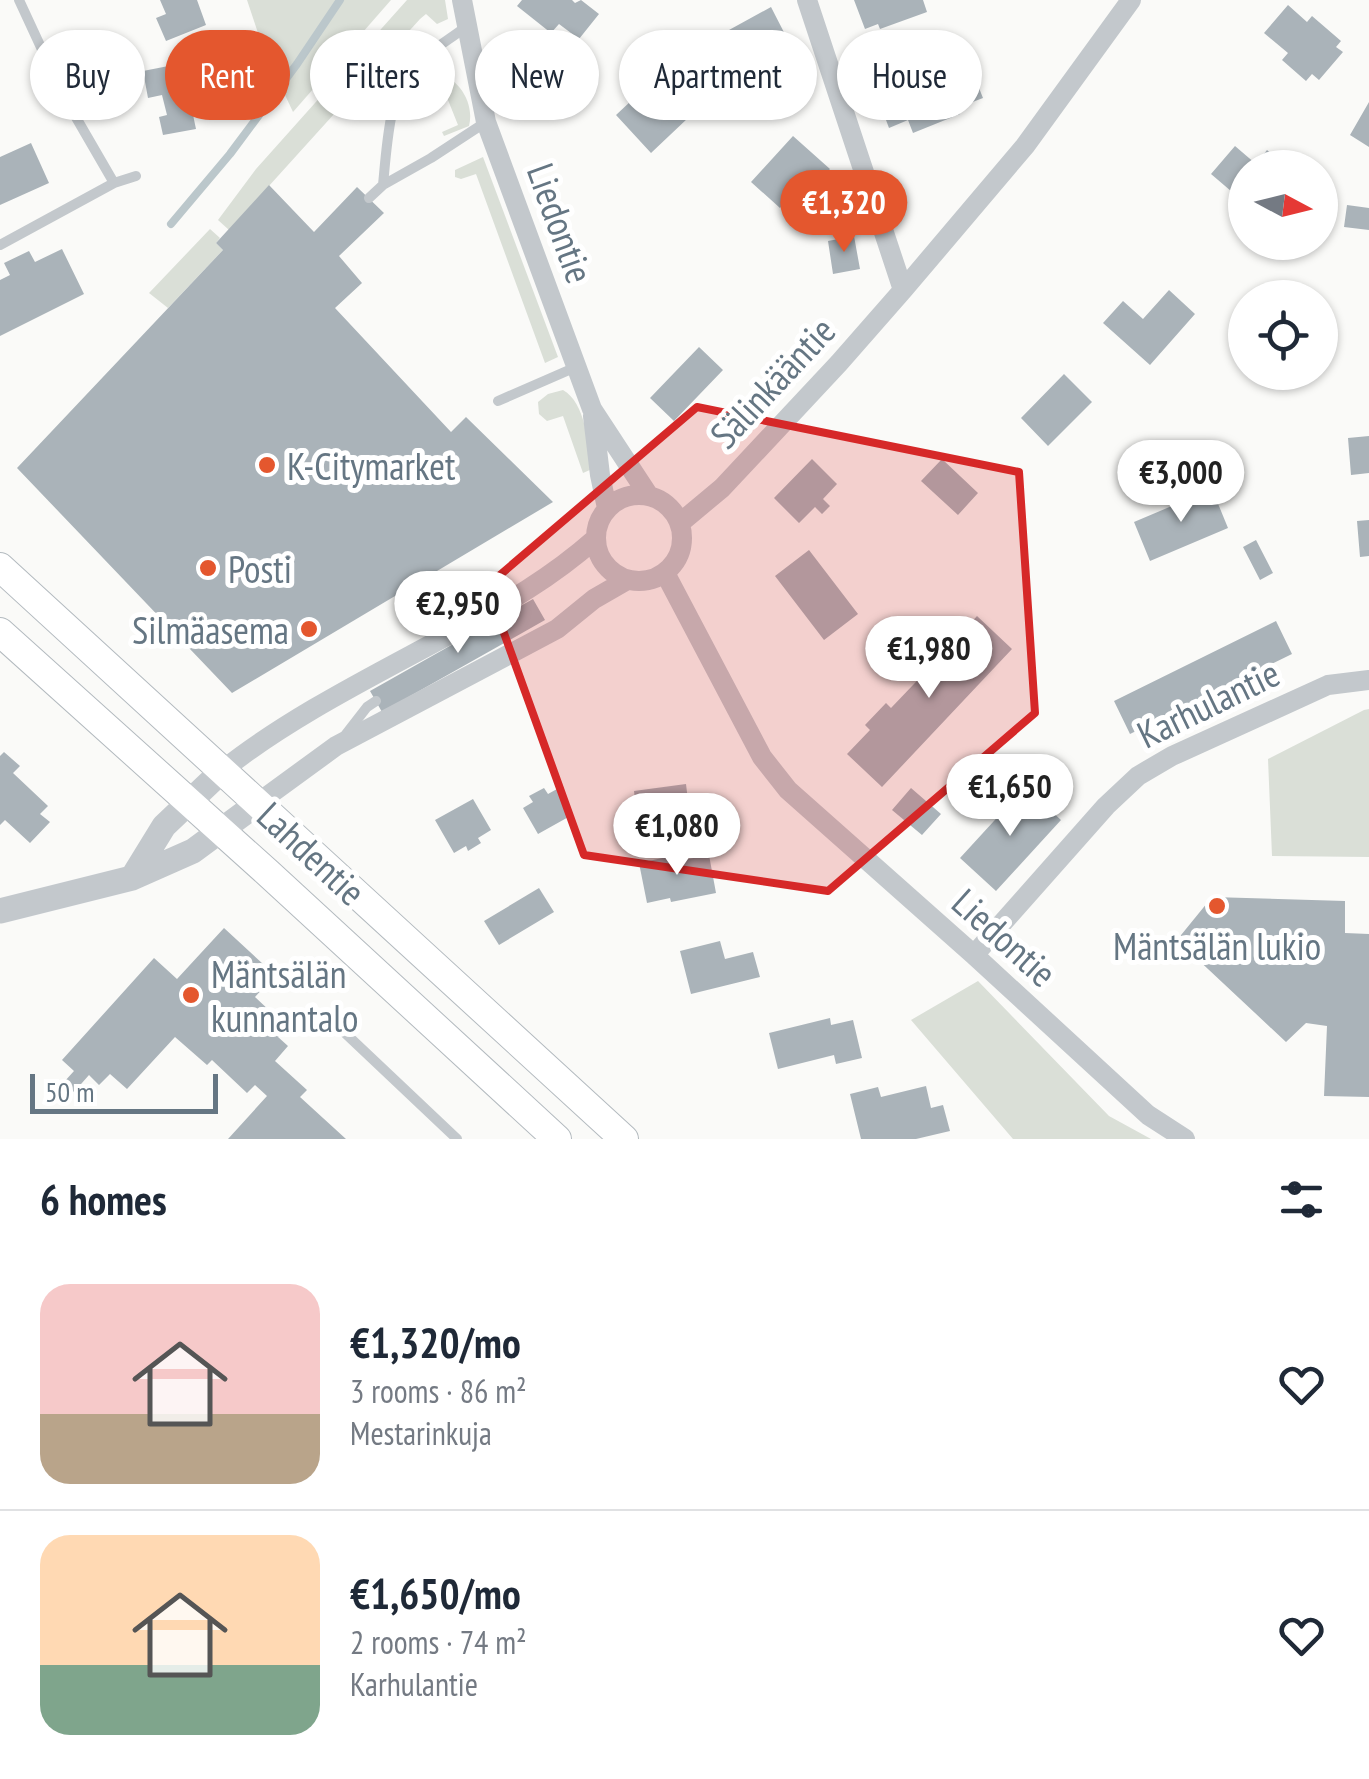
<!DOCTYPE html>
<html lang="en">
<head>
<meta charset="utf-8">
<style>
  body { margin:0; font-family:"PT Sans Narrow",sans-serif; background:#f6f6f7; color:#1f2937; height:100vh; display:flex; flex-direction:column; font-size:38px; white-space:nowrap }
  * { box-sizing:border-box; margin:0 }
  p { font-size:32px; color:#747a83 }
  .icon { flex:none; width:55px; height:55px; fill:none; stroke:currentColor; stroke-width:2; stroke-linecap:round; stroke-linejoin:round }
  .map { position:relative; height:1139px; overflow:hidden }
  .panel { display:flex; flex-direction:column; background:#fff; flex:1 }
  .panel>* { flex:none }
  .hud { position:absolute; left:30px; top:30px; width:1310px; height:90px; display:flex; gap:20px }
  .needle { width:65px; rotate:97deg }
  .buttons { position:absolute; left:1228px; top:150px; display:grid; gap:20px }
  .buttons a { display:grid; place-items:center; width:110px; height:110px; border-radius:50%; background:#fff; box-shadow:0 2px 8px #0004; font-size:50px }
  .scale { position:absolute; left:30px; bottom:25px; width:188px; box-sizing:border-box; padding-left:10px; border:5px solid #657683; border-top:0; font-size:28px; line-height:35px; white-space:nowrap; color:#657683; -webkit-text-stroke:8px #fff; paint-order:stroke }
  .price { position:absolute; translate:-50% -85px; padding:0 22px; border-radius:35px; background:#fff; color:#222; font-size:32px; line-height:65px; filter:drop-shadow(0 2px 5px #0008) }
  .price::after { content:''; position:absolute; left:50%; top:60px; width:30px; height:22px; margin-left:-15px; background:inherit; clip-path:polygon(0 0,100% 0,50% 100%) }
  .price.current { background:#e4572e; color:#fff }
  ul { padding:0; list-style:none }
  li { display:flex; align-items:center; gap:30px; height:250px; padding:0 40px }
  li+li { border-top:2px solid #e0e1e3 }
  li span { display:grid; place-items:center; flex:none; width:280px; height:200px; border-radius:30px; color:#555 }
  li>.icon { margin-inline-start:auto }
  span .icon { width:120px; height:120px; fill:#fffc; stroke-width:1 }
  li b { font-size:42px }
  h2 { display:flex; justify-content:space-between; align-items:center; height:120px; padding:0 40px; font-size:42px }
  .tag { padding:0 35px; border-radius:45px; background:#fff; box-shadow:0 2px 8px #0004; font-size:35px; line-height:90px }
  .tag.current { background:#e4572e; color:#fff }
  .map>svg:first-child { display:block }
  .green { fill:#dadfd7 }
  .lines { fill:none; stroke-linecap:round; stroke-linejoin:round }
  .stream { stroke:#bbc7cb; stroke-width:8 }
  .building { fill:#aab3b9 }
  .secondary-casing { stroke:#b3babf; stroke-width:30 }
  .service { stroke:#c3c8cc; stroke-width:10 }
  .minor { stroke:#c3c8cc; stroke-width:20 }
  .tertiary { stroke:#c3c8cc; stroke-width:25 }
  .secondary { stroke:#fff; stroke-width:28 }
  .marked { fill:#d62828; fill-opacity:0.2; stroke:#d62828; stroke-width:8; stroke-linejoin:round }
  .poi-dot { fill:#e4572e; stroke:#fff; stroke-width:4 }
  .labels { text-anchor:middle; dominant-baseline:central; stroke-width:10; stroke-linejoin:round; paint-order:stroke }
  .street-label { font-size:38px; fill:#657683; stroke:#fff }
  .poi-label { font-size:38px; fill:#657683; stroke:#fff; text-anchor:start }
</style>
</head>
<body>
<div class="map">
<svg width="1369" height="1139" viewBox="0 0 1369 1139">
  <rect width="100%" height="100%" fill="#fafaf8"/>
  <path class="green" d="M247,0H391L293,112L263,48Z
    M407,0H445L448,19L437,24L426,14L420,19L229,230L218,220L256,169Z
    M435,73C458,76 475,103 469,126L444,136L442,132L458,125L446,95L430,100L424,87L427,78Z
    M483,157L558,357L545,363L476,174L461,179L455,177V170Z
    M210,229L220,238L216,243L223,250L168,308L149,293Z
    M563,390C586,403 588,445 592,469L583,473L563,416L547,421L539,414L538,402L548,394Z
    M1369,709V857L1272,856L1268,759L1364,710Z
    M978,981L1109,1116L1151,1139H1013L911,1020Z"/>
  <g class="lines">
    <path class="stream" d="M171,224L230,154L297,64L340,0"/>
  </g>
  <path class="building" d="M160,0H197L206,25L166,41L156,18L166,14Z
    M522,0H572L575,3L581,0L599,14L579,39L559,24L551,33L517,6Z
    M854,0H923L927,12L880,29L878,24L865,29Z
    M1288,5L1307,22L1312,16L1341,41L1336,47L1343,52L1319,80L1312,74L1306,81L1282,60L1288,53L1264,33Z
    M771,7L811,85L743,120L723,82L749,69L729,30Z
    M194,61L203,108L192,110L196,129L163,135L159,117L167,115L162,95L148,98L143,71Z
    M969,63L983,98L957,108L960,114L913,133L908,120L889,128L877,96L903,86L907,96L946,80L944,74Z
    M647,86L668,108L673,103L688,118L651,153L616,115Z
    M1369,102V147L1350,135Z
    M793,136L830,169L800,204L791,196L780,208L751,182Z
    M31,143L49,183L0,205V157Z
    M1235,146L1256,164L1267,150L1287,168H1245V203L1211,174Z
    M269,185L314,232L357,187L384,213L339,256L362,283L335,308L451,432L466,417L553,502L232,693L17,468L223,250L216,243Z
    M1347,205L1369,208V230L1344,227Z
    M854,236L860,269L833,274L828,241Z
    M62,249L84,294L0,336V280L10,275L4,263L29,251L35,262Z
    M1169,290L1195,314L1150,365L1103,323L1123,301L1143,319Z
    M699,347L723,370L674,421L650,398Z
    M1064,374L1092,402L1048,446L1021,418Z
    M1369,436V473L1351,475L1348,438Z
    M812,459L837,484L823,499L830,506L822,514L815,507L799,523L774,498Z
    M942,459L978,493L958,515L921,481Z
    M1212,489L1228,528L1150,561L1134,522Z
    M1369,520V556L1360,557L1357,521Z
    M1256,540L1273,573L1260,580L1243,547Z
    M809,550L858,614L824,640L775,576Z
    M533,599L545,620L382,712L370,691Z
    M977,616L1012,649L882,787L847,754L870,730L865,725L886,703L891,708L935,662L929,656L949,634L955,640Z
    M1276,621L1292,654L1130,734L1114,701Z
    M4,752L20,766L13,773L48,806L40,814L50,822L30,843L5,820L0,825V756Z
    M686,784L689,809L637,815L634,791Z
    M1025,787L1061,820L996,891L960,858Z
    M544,788L548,794L557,789L572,815L538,834L523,808L533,802L529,796Z
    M911,788L941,814L922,835L892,810Z
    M473,799L491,830L478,838L481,843L468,851L466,846L454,853L435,820Z
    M681,854L683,860L709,855L716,893L671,902L670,898L647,903L639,863Z
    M539,888L554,912L499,945L484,921Z
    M1212,897L1345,901V933L1369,934V1097L1324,1096L1327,1026L1306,1023L1286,1042L1177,940Z
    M224,928L275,975L255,997L287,1027L278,1037L288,1046L275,1061L307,1090L300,1097L346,1139H228L267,1096L255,1085L247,1093L212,1060L207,1065L175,1037L127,1089L110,1074L99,1085L89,1075L74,1092L64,1082L74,1071L62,1060L154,958L177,979Z
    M720,941L725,959L753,952L760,977L691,994L680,951Z
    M830,1018L831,1025L853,1020L862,1058L836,1064L834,1055L778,1069L769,1033Z
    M926,1086L931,1108L943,1105L950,1131L916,1139H861L850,1094L878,1087L881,1097Z"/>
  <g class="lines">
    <g class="secondary-casing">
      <path id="secondary" d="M0,567L624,1139
        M0,632L268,873L557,1139"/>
    </g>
    <path class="service" d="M114,183L136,176
      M383,185C386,156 389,92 410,70C426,53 449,40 467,26
      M369,198L383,185L431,158L486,122
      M0,245L114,183L63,95L19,0
      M498,401L576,367
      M346,734L367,707L376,701
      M326,1015L457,1139"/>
    <path class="minor" d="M462,0L486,122L592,409L649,496
      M807,0L903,290
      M593,416L600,475L607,508
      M596 538a43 43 0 1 1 86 0a43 43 0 1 1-86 0Z
      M680,523L722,488L839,363L903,290L1025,146L1131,0
      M665,573L762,757L788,790L974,955L1148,1115L1185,1139
      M223,770C291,716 377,674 454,632C505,604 551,578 595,539
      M258,803L336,746L557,629L594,599L627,580
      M974,955L1106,806L1138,776L1172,756L1328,685L1369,680"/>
    <path class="tertiary" d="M132,878L164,826L223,770
      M0,911L132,878L193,851L258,803"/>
    <use href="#secondary" class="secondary"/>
  </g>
  <path class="marked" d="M697,407L1019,472L1035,713L828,891L584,855L487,586Z"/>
  <g class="poi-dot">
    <circle cx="267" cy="465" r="10"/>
    <circle cx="208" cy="568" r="10"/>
    <circle cx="309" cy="629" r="10"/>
    <circle cx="1217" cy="906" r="10"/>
    <circle cx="191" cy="995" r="10"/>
  </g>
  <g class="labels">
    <g class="street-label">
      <text transform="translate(561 223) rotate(70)">Liedontie</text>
      <text transform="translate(772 382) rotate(-47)">Sälinkääntie</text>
      <text transform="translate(1208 703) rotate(-26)">Karhulantie</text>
      <text transform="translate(312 853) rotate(43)">Lahdentie</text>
      <text transform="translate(1005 937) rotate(42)">Liedontie</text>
    </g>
    <g class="poi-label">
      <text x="287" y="465">K-Citymarket</text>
      <text x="228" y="568">Posti</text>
      <text x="289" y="629" text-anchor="end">Silmäasema</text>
      <text x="1217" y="945" text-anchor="middle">Mäntsälän lukio</text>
      <text x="211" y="973">Mäntsälän<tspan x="211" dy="44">kunnantalo</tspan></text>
    </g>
  </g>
</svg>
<div class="buttons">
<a><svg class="needle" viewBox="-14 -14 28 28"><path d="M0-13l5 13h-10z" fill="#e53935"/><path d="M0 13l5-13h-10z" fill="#747a83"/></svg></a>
<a><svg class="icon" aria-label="locate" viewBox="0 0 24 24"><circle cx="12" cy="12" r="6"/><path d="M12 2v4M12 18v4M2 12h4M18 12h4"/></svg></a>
</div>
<div class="scale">50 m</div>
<b class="price current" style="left:844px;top:255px">€1,320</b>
<b class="price" style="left:1181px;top:525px">€3,000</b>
<b class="price" style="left:458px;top:656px">€2,950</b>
<b class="price" style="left:929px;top:701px">€1,980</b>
<b class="price" style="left:1010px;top:839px">€1,650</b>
<b class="price" style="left:677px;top:878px">€1,080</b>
<div class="hud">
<a class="tag">Buy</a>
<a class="tag current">Rent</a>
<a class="tag">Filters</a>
<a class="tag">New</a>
<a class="tag">Apartment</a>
<a class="tag">House</a>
</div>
</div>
<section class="panel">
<h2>6 homes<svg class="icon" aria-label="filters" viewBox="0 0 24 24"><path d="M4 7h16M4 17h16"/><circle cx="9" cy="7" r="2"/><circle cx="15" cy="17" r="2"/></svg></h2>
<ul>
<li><span style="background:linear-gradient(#f6c9c9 65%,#b9a48a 0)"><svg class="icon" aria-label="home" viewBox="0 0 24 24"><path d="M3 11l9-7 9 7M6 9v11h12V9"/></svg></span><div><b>€1,320/mo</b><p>3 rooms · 86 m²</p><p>Mestarinkuja</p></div><svg class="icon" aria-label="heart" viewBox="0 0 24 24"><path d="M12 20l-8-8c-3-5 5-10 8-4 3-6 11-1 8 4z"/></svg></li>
<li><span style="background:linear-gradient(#ffd9b3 65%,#7fa58c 0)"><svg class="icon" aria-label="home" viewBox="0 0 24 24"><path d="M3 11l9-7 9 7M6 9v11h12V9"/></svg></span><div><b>€1,650/mo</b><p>2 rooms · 74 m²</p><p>Karhulantie</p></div><svg class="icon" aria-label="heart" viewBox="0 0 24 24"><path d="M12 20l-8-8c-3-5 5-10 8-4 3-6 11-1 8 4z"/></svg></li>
</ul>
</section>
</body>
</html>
